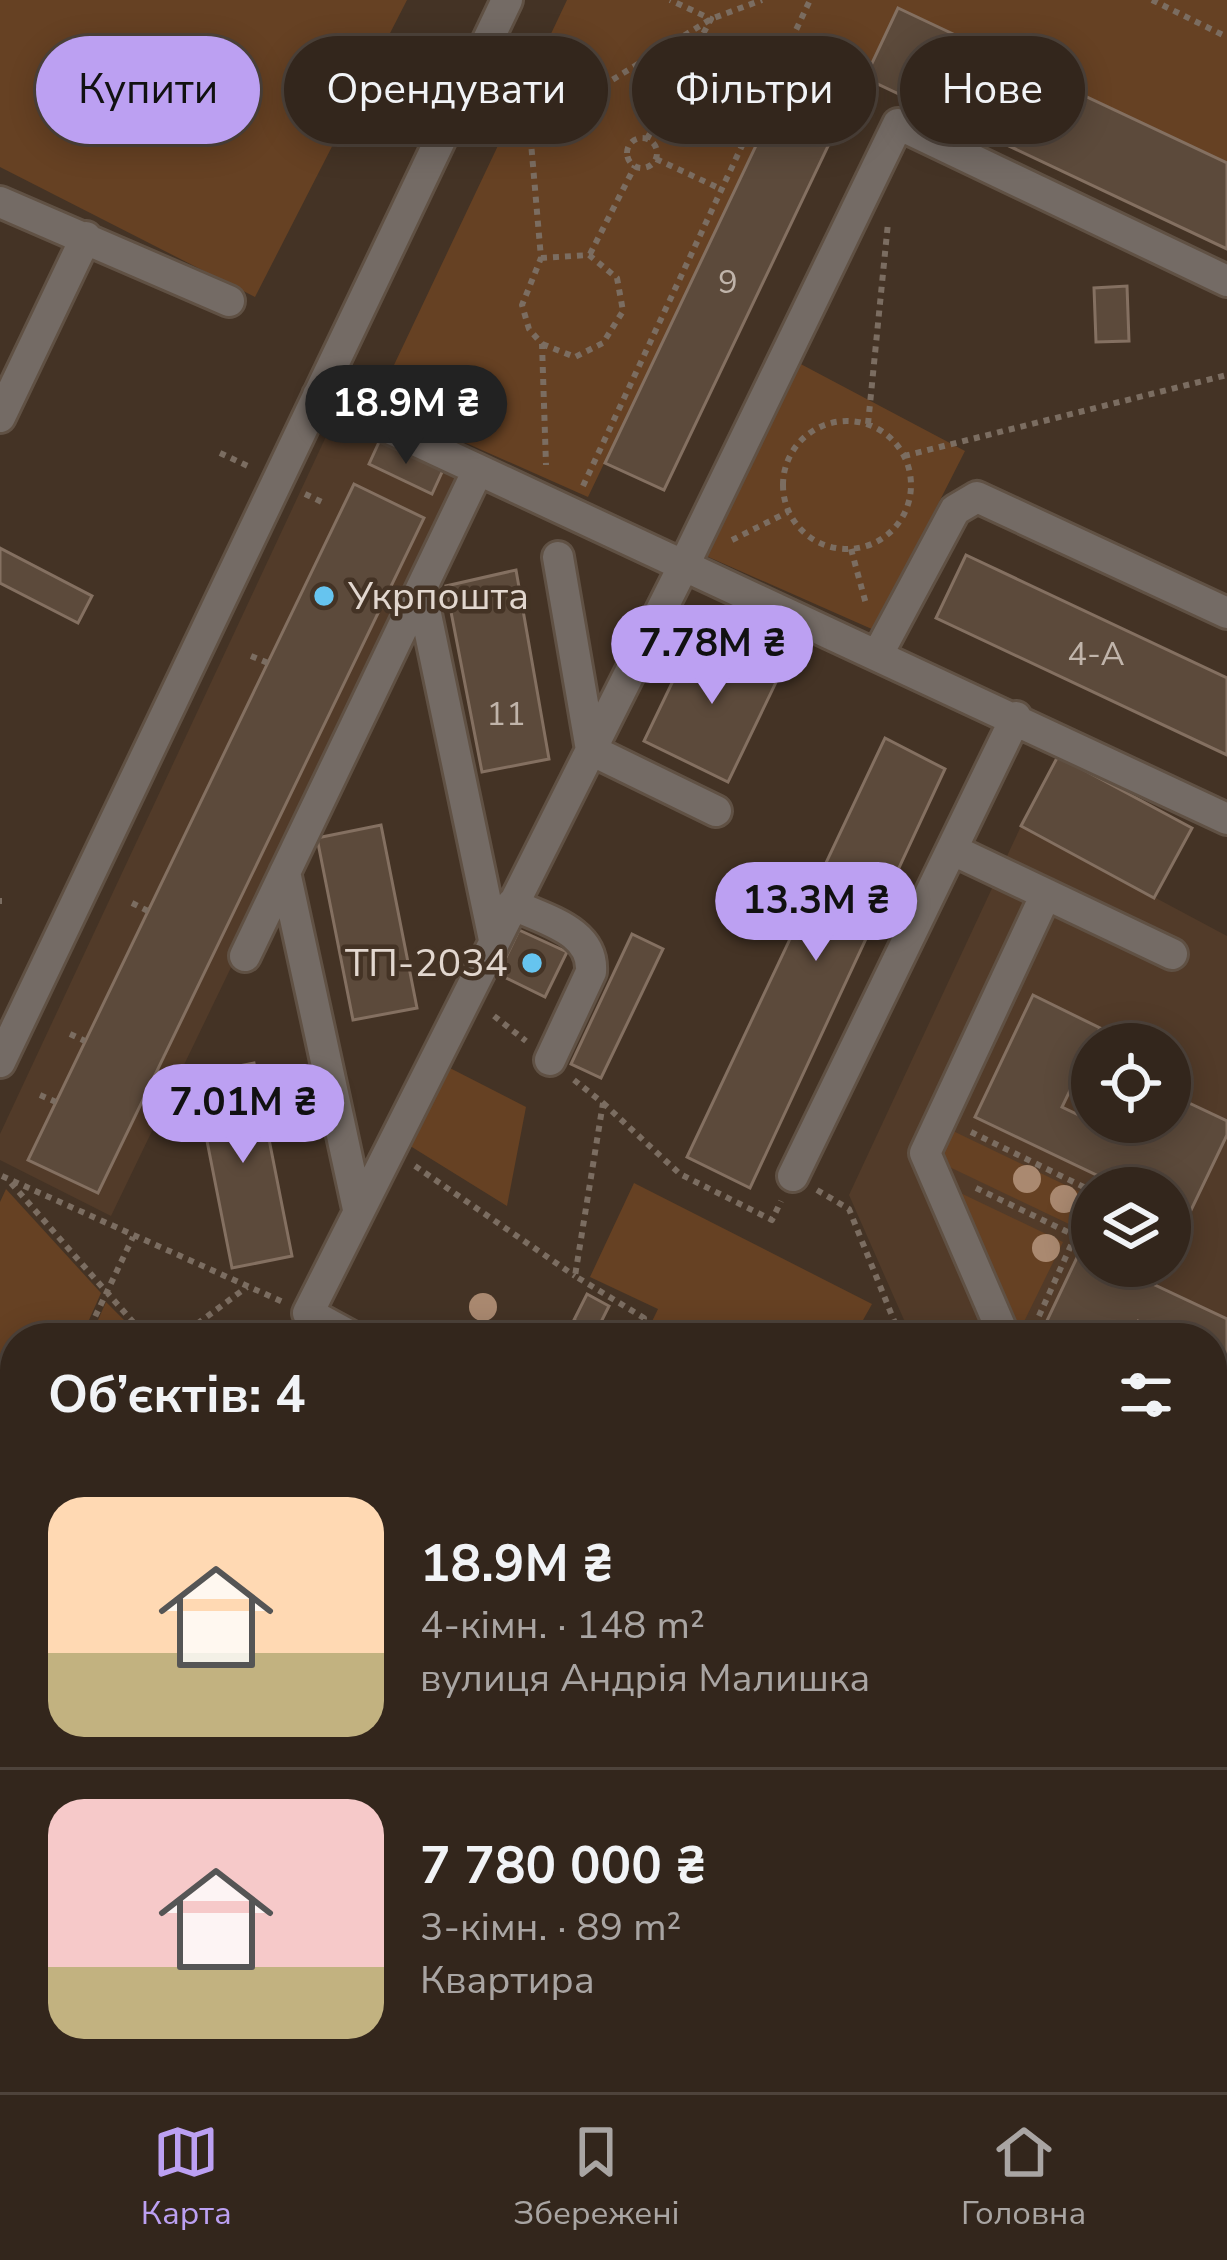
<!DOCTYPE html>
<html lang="uk">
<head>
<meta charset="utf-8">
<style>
  body { margin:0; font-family:"Nunito Sans",sans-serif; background:#3e3229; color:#f1f3f6; height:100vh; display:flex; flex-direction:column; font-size:45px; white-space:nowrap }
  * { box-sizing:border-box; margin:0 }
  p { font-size:39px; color:#a9a5a3 }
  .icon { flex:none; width:66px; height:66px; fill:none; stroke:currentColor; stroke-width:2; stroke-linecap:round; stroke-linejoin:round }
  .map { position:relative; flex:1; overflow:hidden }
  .sheet { position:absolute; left:0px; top:1323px; width:1227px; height:771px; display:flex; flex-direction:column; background:#33261c; border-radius:48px 48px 0 0; box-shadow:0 6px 30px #0003,0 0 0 3px #4e433b }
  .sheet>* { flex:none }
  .guide { position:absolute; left:36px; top:36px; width:1155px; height:108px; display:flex; gap:24px }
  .fabs { position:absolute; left:1071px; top:1023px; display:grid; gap:24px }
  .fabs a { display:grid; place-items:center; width:120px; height:120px; border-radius:50%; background:#33261c; box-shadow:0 6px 30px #0003,0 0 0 3px #4e433b; font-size:60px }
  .price { position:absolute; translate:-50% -102px; padding:0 27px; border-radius:42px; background:#bca0f2; color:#111; font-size:39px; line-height:78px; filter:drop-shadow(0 3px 6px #0008) }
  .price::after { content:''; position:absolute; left:50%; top:72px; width:36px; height:27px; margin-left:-18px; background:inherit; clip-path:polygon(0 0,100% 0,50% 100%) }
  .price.selected { background:#222; color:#fff }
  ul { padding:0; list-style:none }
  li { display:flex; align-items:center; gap:36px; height:300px; padding:0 48px }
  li+li { border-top:3px solid #4e433b }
  li span { display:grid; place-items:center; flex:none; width:336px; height:240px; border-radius:36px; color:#555 }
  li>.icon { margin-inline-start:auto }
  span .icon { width:144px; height:144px; fill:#fffc; stroke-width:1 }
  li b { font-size:51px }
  h2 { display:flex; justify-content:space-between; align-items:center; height:144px; padding:0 48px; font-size:51px }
  .pill { padding:0 42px; border-radius:54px; background:#33261c; box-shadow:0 6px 30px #0003,0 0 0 3px #4e433b; font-size:42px; line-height:108px }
  .pill.selected { background:#bca0f2; color:#111 }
  .menu { display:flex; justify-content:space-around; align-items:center; height:168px; border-top:3px solid #4e433b; background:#33261c; font-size:33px; color:#a9a5a3 }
  .menu a { display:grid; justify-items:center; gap:6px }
  .menu .selected { color:#bca0f2 }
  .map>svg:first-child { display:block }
  .built { fill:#523b29; fill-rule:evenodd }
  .green { fill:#664123 }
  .building { fill:#5c4a3b; stroke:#847061; stroke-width:3 }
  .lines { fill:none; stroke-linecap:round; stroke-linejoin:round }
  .minor-casing { stroke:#605144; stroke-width:36 }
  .path { stroke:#7b6d61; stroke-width:6; stroke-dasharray:6 6; stroke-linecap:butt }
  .minor { stroke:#746b65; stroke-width:30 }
  .tree { fill:#aa8970 }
  .poi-dot { fill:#66c4ef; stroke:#443325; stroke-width:4.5 }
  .labels { text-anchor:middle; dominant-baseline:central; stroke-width:9; stroke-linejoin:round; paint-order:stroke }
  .number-label { font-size:33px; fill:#c0b4aa }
  .poi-label { font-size:39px; fill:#e2d7cf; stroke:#443325; text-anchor:start }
</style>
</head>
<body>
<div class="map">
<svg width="1227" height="2092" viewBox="0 0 1227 2092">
  <rect width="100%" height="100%" fill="#443325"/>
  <path class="built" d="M344,398L475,462L111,1216L0,1160V1134Z
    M1021,826L1227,936V1932L1212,1926V1338H912L849,1195ZM1092,1044H1170V1122H1092ZM1092,1188H1170V1266H1092Z"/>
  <path class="green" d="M0,0H407L255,297L0,167Z
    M567,0H1227V163L898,9L865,78L802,50L588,497L376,403Z
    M795,361L965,451L874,630L704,555Z
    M444,1065L526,1107L507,1206L407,1144Z
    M953,1131L1084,1194L1069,1224L939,1162Z
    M634,1183L872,1304L853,1338H644L658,1309L590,1277Z
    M950,1188L1063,1242L1016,1338Z
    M6,1189L101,1293L81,1338H15V1392L0,1393V1202Z
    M106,1302L142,1338H90Z
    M1224,1535L1227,1651L1212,1681V1558Z"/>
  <path class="building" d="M898,8L1227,163V249L865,78Z
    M802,49L861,77L664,490L605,463Z
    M1127,286L1129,341L1096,342L1094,288Z
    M380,440L443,470L432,494L369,464Z
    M354,484L424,518L98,1193L28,1160Z
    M0,548L92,596L78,623L0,583Z
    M966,555L1227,678V755L936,618Z
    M516,570L549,759L482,772L446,586Z
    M696,633L780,674L728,782L644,741Z
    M885,738L945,769L750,1188L687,1157Z
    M1058,756L1192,828L1154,898L1021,826Z
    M381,825L417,1008L353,1020L317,838Z
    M519,930L567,952L545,997L498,974Z
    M632,934L663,949L601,1078L571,1064Z
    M1033,995L1100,1028L1062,1107L1131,1140L1140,1122H1170V1094L1227,1121V1135L1170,1254V1188H1110L1113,1183L975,1117Z
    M254,1063L292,1256L232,1268L194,1075Z
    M1092,1226V1266H1164L1155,1285L1227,1319V1508L1212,1539V1338H1173L1138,1321L1129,1338H1062L1043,1329Z
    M587,1294L609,1306L596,1332L574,1320Z
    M15,1633V1789L0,1821V1665Z
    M15,2019V2079H46L40,2092L0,2091V2050Z
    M466,2079H635L644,2083L639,2092H493Z
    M983,2079H1060L1065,2092H988Z"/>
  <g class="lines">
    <g class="minor-casing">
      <path id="minor" d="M0,202L229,301
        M318,395L1227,819
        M0,417L86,237
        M558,557L591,750L716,811
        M421,590L494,940
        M879,652L955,510L977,497L1227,613
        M953,850L1172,954
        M285,872L358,1209
        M512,904C544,920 594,930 591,972L550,1060
        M245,956L478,470
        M0,1062L507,0
        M793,1176L1016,717
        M354,1338L308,1313L685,563L898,124L1227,281
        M1005,1338L925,1153L1046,894
        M0,1924L15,1931
        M0,1993L15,1965
        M337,2079L367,2092
        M927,2079L932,2092
        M308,2092L314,2079"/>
    </g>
    <path class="path" d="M1152,0L1227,37
      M521,90L530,131L541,258L522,305L529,329L542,344L546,465
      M531,130L711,19L762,0
      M627 153a15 15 0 1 1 30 0a15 15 0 1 1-30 0Z
      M647,139L711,19L670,0
      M656,159L721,189
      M590,254L635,166
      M541,258L589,255L617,278L623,311L603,343L575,357L542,344
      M783 485a64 64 0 1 1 128 0a64 64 0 1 1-128 0Z
      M868,424L888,223
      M220,453L250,467
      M904,456L1227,375
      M583,486L810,0
      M305,494L324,503
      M732,540L788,512
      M851,549L866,604
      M251,656L268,663
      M0,901H2
      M132,903L148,911
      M494,1016L526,1041
      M70,1034L85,1041
      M574,1080L603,1103L575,1276L644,1318L639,1338
      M40,1095L56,1102
      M603,1103L680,1174L772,1220L781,1201
      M971,1132L1092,1191
      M415,1166L575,1276
      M2,1176L283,1302
      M11,1183L147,1338
      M976,1188L1076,1236
      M817,1190L849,1209L901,1338
      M1034,1327L1092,1199
      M85,1338L133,1237
      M178,1338L247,1287
      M0,1399L15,1397
      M0,1508L15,1480
      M1212,1955L1227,1960
      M756,2079L758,2092
      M1131,2079L1136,2092
      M704,2092L712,2079"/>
    <use href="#minor" class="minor"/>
  </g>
  <g class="tree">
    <circle cx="1027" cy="1179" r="14"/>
    <circle cx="1064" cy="1199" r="14"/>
    <circle cx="1046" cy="1248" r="14"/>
    <circle cx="483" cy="1307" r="14"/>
  </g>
  <g class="poi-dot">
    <circle cx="324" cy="596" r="12"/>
    <circle cx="532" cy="963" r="12"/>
  </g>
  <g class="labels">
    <g class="number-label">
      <text x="728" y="282">9</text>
      <text x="1096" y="654">4-А</text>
      <text x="506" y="714">11</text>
    </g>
    <g class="poi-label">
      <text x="348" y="596">Укрпошта</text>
      <text x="508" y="963" text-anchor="end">ТП-2034</text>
    </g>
  </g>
</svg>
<div class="fabs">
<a><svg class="icon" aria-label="locate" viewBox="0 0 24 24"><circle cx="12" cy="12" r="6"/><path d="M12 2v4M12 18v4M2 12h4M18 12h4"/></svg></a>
<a><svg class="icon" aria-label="layers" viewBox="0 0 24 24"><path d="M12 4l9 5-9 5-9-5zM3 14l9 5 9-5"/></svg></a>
</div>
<b class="price selected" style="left:406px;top:467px">18.9M ₴</b>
<b class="price" style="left:712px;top:707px">7.78M ₴</b>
<b class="price" style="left:816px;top:964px">13.3M ₴</b>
<b class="price" style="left:243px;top:1166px">7.01M ₴</b>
<div class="guide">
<a class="pill selected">Купити</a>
<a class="pill">Орендувати</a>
<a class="pill">Фільтри</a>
<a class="pill">Нове</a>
</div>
<section class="sheet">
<h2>Об’єктів: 4<svg class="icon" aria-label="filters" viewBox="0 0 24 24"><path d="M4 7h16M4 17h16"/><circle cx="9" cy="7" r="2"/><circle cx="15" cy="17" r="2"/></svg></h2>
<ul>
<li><span style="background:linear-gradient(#ffd9b3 65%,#c2b280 0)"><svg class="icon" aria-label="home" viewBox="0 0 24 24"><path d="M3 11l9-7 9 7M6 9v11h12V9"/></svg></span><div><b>18.9M ₴</b><p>4-кімн. · 148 m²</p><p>вулиця Андрія Малишка</p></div></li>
<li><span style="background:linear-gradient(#f6c9c9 70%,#c2b280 0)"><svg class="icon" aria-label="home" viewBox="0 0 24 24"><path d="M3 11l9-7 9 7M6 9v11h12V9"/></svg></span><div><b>7 780 000 ₴</b><p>3-кімн. · 89 m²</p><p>Квартира</p></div></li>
</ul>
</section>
</div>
<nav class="menu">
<a class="selected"><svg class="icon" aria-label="map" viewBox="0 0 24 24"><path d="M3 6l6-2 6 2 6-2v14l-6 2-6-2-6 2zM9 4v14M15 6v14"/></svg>Карта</a>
<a><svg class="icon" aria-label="saved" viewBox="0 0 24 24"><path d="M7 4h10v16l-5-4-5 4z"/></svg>Збережені</a>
<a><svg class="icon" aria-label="home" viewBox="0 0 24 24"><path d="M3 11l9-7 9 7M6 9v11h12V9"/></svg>Головна</a>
</nav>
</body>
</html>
